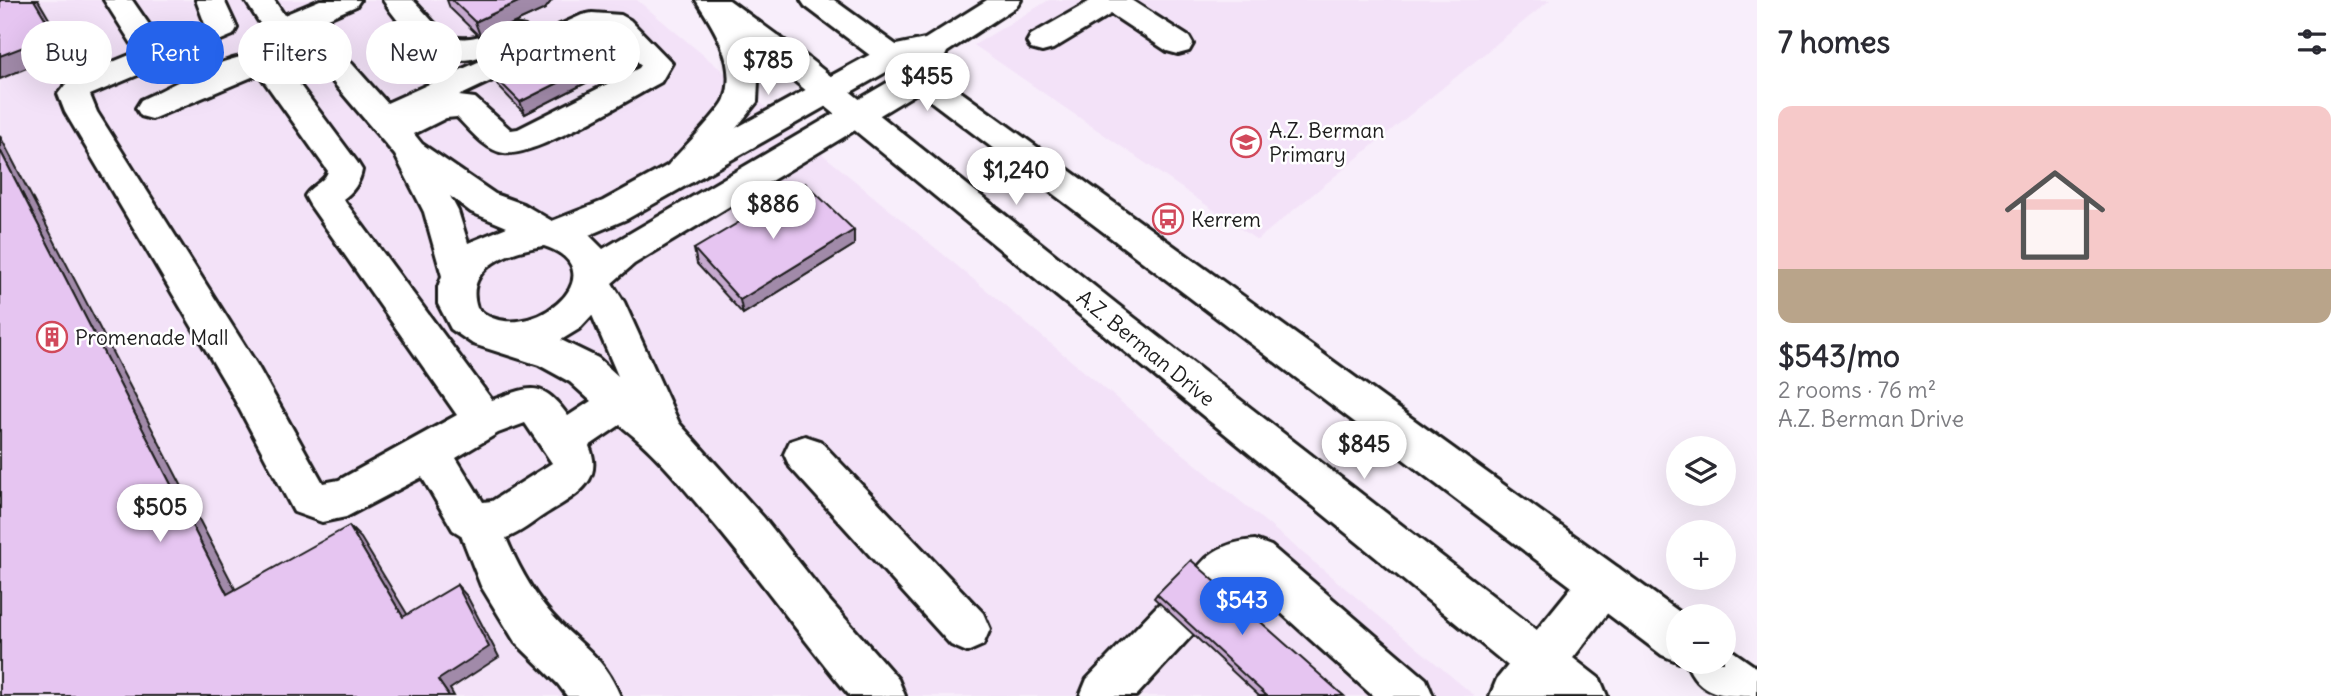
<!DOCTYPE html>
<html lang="en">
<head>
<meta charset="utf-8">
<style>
  body { margin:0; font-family:Delius,sans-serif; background:#f2f2f3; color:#2b2b33; height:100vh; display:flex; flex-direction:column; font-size:26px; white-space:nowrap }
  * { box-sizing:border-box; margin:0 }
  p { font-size:23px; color:#7c7c81 }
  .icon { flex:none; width:38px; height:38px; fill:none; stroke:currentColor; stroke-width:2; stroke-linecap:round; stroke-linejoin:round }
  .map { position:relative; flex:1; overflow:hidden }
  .panel { display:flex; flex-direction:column; background:#fff; width:595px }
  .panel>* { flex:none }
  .hud { position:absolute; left:21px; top:21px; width:665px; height:63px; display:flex; gap:14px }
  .buttons { position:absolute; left:1666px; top:436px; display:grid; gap:14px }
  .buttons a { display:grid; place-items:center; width:70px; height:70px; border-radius:50%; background:#fff; box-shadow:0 7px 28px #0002; font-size:35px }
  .price { position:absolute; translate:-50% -60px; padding:0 16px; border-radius:24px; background:#fff; color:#222; font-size:23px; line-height:46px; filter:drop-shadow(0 2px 4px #0008) }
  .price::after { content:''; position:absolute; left:50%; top:42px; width:21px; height:16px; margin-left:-10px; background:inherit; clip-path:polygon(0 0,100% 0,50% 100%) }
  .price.active { background:#2563eb; color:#fff }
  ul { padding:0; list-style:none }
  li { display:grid; align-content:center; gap:14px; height:371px; padding:0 21px }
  li span { display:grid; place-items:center; height:217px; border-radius:14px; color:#555 }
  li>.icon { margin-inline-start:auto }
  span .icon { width:126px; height:126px; fill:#fffc; stroke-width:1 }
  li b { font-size:30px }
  h2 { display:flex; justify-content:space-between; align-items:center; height:84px; padding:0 21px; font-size:30px }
  .pill { padding:0 24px; border-radius:32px; background:#fff; box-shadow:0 7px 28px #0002; font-size:24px; line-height:63px }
  .pill.active { background:#2563eb; color:#fff }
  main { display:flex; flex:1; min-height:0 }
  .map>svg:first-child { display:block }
  .built { fill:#f3e2f8 }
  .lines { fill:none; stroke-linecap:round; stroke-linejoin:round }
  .minor-casing { stroke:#1c1c1c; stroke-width:6 }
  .major-casing { stroke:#1c1c1c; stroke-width:6 }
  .minor { fill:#fff; fill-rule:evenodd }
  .major { fill:#fff; fill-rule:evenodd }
  .wall { fill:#c6a9cf; stroke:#1c1c1c; stroke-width:2 }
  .shaded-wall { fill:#a18aa9; stroke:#1c1c1c; stroke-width:2 }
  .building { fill:#e6c5f1; stroke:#1c1c1c; stroke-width:2 }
  .labels { text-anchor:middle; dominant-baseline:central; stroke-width:5; stroke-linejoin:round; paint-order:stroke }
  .poi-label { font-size:21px; fill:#1c1c1c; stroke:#fff; text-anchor:start }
  .street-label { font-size:21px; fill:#1c1c1c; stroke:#fff }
</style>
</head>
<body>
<main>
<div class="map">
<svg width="1757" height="696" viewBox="0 0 1757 696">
  <rect width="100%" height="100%" fill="#f8eefb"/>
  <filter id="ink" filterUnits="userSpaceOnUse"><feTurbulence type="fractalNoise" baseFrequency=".0143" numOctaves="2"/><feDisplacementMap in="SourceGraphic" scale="14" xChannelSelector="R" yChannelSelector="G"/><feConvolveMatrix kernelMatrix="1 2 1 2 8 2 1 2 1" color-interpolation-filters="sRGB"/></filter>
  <g filter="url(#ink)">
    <path class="built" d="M0,0H637L1475,696H0Z
      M1049,0H1550L1257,240L974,45Z"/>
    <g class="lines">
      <g class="minor-casing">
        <path id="minor" d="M104,0H132L161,42L205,24L196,0H224L237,28L233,35L90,95L97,112L257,365L323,483L339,480L457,415L310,205L305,196C311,185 325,182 328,171L259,74L152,119L141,116L136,108L141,100C177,84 239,45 278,56L357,162L362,170C360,182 353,192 343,199L492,400C531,386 542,380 568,416L591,401L570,382L539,365L473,344L451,329L438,304V287L442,276L424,212L395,155L299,42L262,37L258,30L261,25L245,0H274L284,15L320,0H360L356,6L310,26L320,28L387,103L582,15L592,13L621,15L630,20L672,63L661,82C629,99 535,158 504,153C485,150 470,130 457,117L446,118L414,134L422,144L495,194L523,204L552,221L603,201L882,48L925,39L987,0H1021L1017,6L947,52L933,83L634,264L612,283L624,302L679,423L764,518L829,600L898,679L905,696H850C798,634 752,567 699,506C673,475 652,450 620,425L589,446C606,484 570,498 544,515C532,523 520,533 506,538C516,562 530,588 547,609C574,643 601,650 620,696H567L558,684L515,642L481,586L461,535L453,530L422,477L346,517L322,522L294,512L229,389L65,112L58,94L69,80L137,52ZM597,31L610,34L641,65L639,68L518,129L511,130L475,98L459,96ZM913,61L909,70L603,249L589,235L627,219L902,63ZM450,196L471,212L507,227L468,243L458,211ZM544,246C623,272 523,353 477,308C463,266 512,250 544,246ZM592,315L618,376L598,358L561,340L579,329ZM525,423L552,463L492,501L483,502L456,458L498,433Z
          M383,0H413C442,30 448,49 492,32C504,27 512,24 525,27L529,34C522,44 508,48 496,52C484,55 471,61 458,60C426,57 399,25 383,0Z
          M1092,0H1131L1189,37L1193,44L1189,51L1178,54L1167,51L1111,14L1053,49L1042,52L1031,49L1027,42L1031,35Z
          M805,436L820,441L983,613L990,629L983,645L967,652L951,645L790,467L784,454L790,441Z
          M1255,540L1271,546L1426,679L1433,696H1373L1247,582L1227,599L1211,606L1195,599L1189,584C1201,554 1224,542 1255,540Z
          M1603,562L1619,568L1625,583L1619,598L1544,696H1490L1497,679L1587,568Z
          M1176,597L1192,603L1199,619L1192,635L1136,696H1080L1087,679L1160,603Z"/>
      </g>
      <g class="major-casing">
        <path id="major" d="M696,0H729L808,58L1118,305L1600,679L1607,696H1545L752,46L759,60L757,102L693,182L681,185L669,182L664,173L669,164C679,153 722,109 725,99C738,63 713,27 696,0Z
          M801,0H834L1685,616H1678L1679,662L1662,655L805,6Z
          M1724,645L1757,668V696C1723,696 1699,696 1686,662H1724Z"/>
      </g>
      <use href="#minor" class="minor"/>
      <use href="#major" class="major"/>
    </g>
    <path class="wall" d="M447,0H552L545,9L481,38L450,8Z
      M621,65L525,114L498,86L493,75Z
      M854,230V245L743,314L697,264L694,249Z
      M1157,594L1344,696H1259L1154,598Z"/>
    <path class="shaded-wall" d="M34,0H38L68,51L0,79V56Z
      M522,0H552L545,9L481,38L475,22Z
      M618,53L621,65L525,114L520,102Z
      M0,136L243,604L227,594L0,150Z
      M854,230V245L743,314L740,300Z
      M349,526L361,538L415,627L403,617Z
      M457,585L467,596L499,657L450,689L454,696H449L438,680Z"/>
    <path class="building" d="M0,0H34L55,35L0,56Z
      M452,0H522L475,22Z
      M590,28L618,53L520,102L493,75Z
      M0,150L227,594L349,526L403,617L457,585L489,647L438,680L449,696H0Z
      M805,183L854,230L740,300L694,249Z
      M1191,560L1344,696H1267L1157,594Z"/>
  </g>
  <defs>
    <g id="school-ring" transform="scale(1.575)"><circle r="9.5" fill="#fff" stroke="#d1495b" stroke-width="1.5"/><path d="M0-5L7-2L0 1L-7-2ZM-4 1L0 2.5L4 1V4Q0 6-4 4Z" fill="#d1495b"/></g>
    <g id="bus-ring" transform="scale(1.575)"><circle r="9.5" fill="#fff" stroke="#d1495b" stroke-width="1.5"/><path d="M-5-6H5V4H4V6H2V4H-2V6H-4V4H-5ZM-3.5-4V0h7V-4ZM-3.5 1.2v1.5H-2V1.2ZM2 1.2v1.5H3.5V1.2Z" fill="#d1495b"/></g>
    <g id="building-ring" transform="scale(1.575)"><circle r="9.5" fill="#fff" stroke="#d1495b" stroke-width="1.5"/><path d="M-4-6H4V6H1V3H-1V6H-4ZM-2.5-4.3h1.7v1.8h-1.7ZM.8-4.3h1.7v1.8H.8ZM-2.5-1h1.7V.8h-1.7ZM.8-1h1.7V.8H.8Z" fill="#d1495b"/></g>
  </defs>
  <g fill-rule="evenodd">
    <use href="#school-ring" x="1246" y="142"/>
    <use href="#bus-ring" x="1168" y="219"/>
    <use href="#building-ring" x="52" y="337"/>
  </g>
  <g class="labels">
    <g class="poi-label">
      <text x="1269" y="130">A.Z. Berman<tspan x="1269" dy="24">Primary</tspan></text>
      <text x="1191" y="219">Kerrem</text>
      <text x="75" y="337">Promenade Mall</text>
    </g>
    <g class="street-label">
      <text transform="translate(1146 348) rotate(39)">A.Z. Berman Drive</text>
    </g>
  </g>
</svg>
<div class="buttons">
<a><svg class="icon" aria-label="layers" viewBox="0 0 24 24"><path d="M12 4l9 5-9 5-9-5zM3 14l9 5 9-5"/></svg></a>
<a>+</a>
<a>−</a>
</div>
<b class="price" style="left:768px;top:97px">$785</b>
<b class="price" style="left:927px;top:113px">$455</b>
<b class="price" style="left:1016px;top:207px">$1,240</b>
<b class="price" style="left:773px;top:241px">$886</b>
<b class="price" style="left:1364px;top:481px">$845</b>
<b class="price" style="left:160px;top:544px">$505</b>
<b class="price active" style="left:1242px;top:637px">$543</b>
<div class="hud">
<a class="pill">Buy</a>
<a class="pill active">Rent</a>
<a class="pill">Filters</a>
<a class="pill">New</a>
<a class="pill">Apartment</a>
</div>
</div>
<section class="panel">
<h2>7 homes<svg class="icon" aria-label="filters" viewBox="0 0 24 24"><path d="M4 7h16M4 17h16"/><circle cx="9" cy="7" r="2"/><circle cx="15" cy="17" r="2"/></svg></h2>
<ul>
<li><span style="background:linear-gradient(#f6c9c9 75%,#b9a48a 0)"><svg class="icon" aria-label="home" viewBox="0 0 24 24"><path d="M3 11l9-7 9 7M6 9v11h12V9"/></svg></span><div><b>$543/mo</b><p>2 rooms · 76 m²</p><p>A.Z. Berman Drive</p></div></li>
</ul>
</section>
</main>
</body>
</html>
